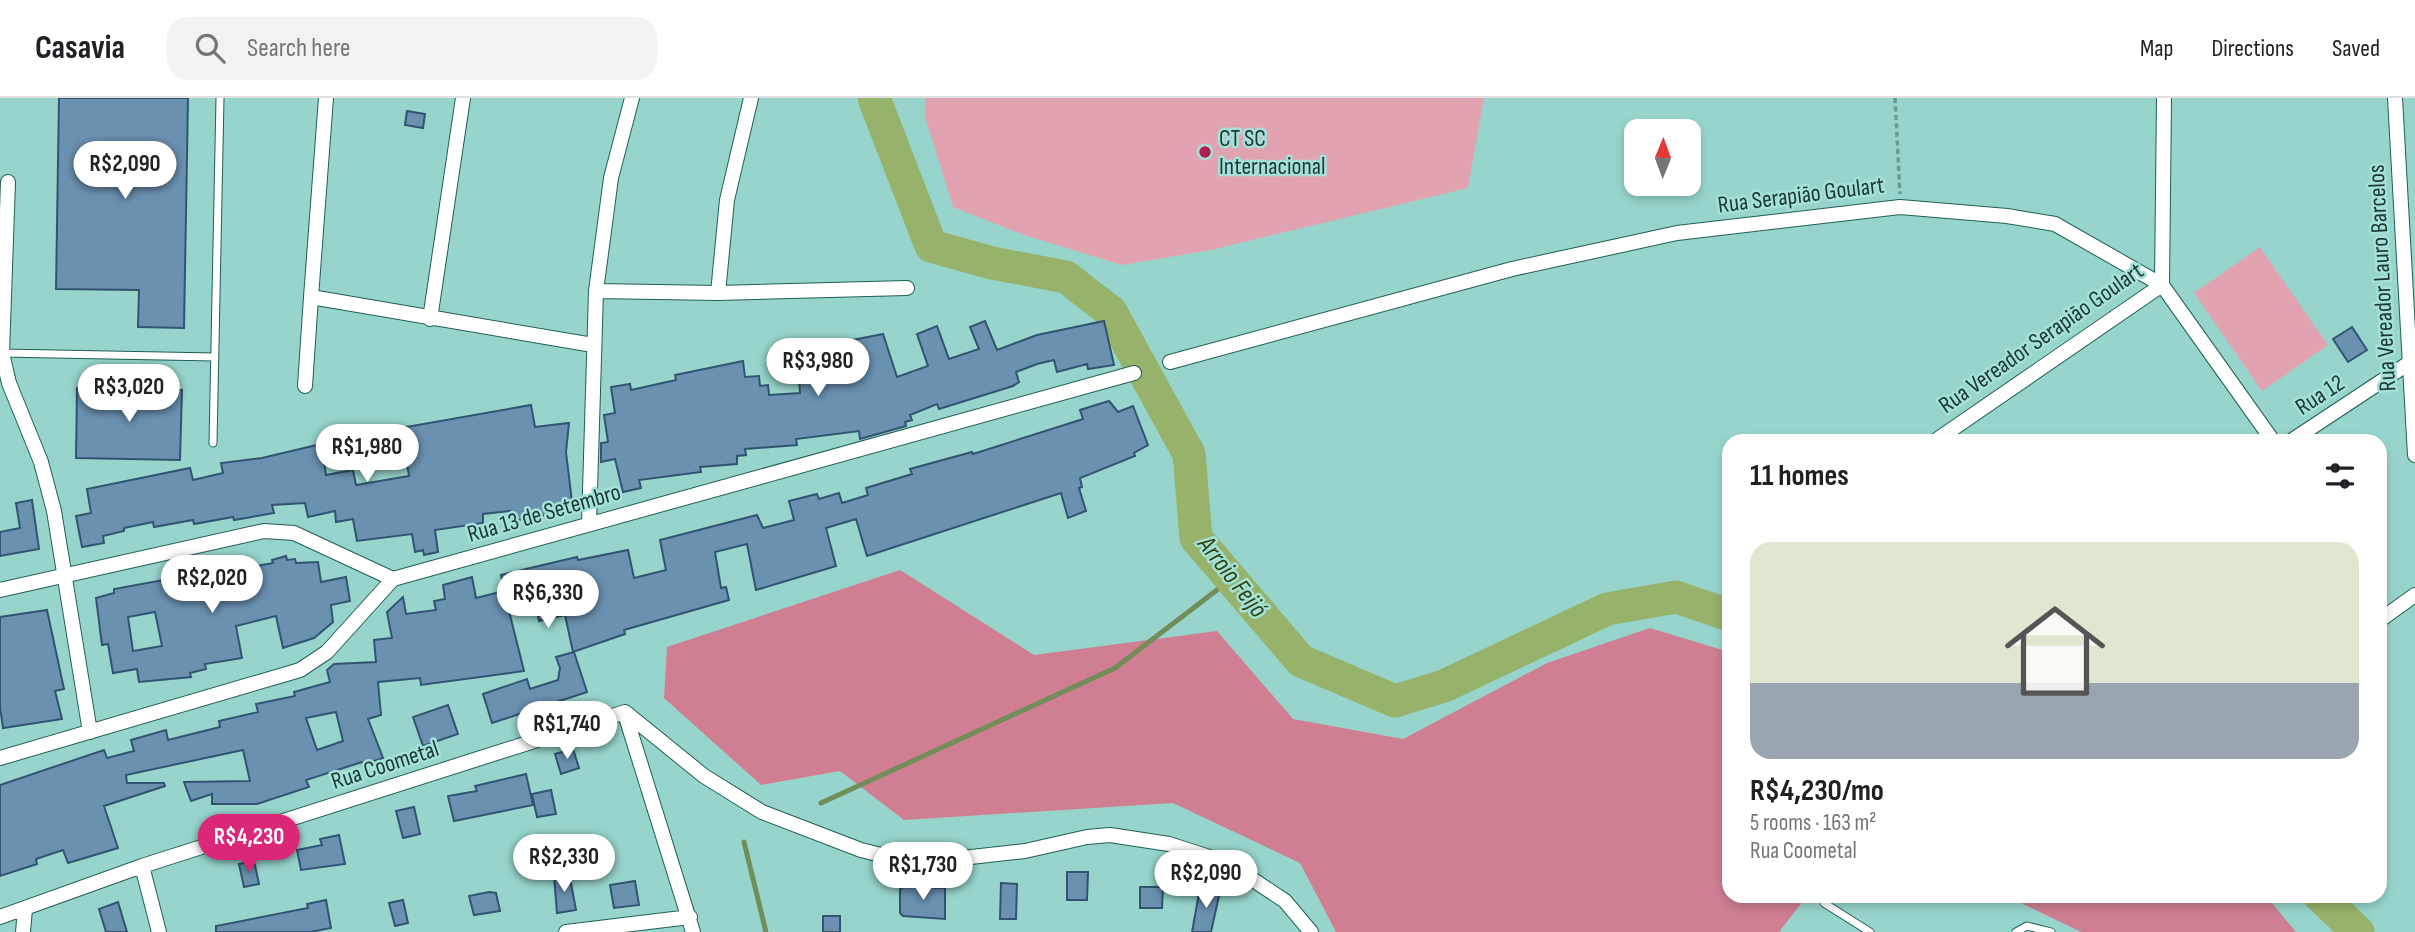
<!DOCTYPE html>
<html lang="en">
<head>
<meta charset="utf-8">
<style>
  body { margin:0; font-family:"Sofia Sans Condensed",sans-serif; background:#f2f2f2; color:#202124; height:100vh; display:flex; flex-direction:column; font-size:26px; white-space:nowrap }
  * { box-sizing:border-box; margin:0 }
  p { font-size:23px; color:#757577 }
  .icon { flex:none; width:38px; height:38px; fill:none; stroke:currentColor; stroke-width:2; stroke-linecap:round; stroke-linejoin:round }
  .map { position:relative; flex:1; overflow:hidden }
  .details { position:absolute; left:1722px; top:336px; width:665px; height:469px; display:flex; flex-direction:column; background:#fff; border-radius:21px; box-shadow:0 4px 10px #0003 }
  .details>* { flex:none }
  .needle { width:46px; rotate:1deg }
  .controls { position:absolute; left:1624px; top:21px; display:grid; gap:14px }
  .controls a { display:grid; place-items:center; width:77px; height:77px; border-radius:14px; background:#fff; box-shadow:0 4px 10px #0003; font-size:35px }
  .price { position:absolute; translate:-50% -60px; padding:0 16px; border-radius:24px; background:#fff; color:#222; font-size:23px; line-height:46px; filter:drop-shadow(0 2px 4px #0008) }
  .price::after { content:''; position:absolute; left:50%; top:42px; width:21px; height:16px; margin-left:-10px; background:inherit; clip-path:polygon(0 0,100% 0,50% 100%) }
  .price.active { background:#db2777; color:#fff }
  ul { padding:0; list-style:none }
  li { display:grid; align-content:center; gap:14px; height:371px; padding:0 28px }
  li span { display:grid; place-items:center; height:217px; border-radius:21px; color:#555 }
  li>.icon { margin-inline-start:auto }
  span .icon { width:126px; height:126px; fill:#fffc; stroke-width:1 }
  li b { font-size:30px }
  h2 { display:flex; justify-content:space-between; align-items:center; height:84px; padding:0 28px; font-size:30px }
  header { display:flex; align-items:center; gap:42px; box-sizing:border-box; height:98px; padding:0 35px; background:#fff; border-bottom:2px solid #e0e0e0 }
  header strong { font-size:33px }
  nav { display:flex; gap:38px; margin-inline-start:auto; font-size:24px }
  .search { width:490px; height:63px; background:#f2f2f2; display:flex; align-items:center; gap:18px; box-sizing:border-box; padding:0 24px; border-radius:21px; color:#757577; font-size:26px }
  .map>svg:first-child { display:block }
  .green { fill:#e2a3b0 }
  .forest { fill:#cf7f91 }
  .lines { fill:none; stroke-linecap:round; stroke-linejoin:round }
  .stream { stroke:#728d5a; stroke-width:5 }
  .river { stroke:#97b26a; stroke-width:33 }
  .building { fill:#6b91b1; stroke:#315471; stroke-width:2; fill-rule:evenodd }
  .service-casing { stroke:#205e58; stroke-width:9 }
  .minor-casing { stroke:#205e58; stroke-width:16 }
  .path { stroke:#699a93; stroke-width:3.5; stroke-dasharray:5 3.5; stroke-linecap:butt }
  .service { stroke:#fff; stroke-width:7 }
  .minor { stroke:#fff; stroke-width:14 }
  .poi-dot { fill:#ae1e53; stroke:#a4e2d9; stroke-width:2.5 }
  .labels { text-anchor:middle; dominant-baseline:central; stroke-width:5; stroke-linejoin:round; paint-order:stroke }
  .poi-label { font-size:24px; fill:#1d3734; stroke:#a4e2d9; text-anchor:start }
  .street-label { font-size:24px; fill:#1d3734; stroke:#a4e2d9 }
  .water-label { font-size:26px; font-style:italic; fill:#33430e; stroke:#a4e2d9 }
</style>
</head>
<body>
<header>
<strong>Casavia</strong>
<div class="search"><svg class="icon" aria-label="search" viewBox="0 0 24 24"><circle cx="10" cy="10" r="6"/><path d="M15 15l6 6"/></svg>Search here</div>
<nav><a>Map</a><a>Directions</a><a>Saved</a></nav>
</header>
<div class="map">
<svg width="2415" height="834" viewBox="0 0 2415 834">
  <rect width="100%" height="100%" fill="#97d5cc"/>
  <path class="green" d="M925,0H1484L1468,90L1211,152L1122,167L1024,137L953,109L925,19Z
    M2260,149L2328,247L2262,293L2194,195Z"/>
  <path class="forest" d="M900,472L1034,557L1217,533L1293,621L1403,641L1547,565L1650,530L1729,554V798H1807L1779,834H1336L1300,765L1173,705L904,722L840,673L761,687L664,600L667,549Z
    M2007,798H2266L2296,834H2081Z"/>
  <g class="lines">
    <path class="stream" d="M821,705L1115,570L1230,482
      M744,744L766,834"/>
    <path class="river" d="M874,0L931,148L992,165L1066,179L1111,214L1189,356L1196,440L1301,563L1395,603L1444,588L1607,511L1676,499L1729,517
      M2320,798L2358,834"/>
  </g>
  <path class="building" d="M59,0H188L184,230L138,229L139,192L56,191Z
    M407,13L425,16L423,30L405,27Z
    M985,223L997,252L1037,237L1104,223L1114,267L1088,271L1087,266L1057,274L1054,262L1037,266L1016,274L1019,284L1013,288L939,311L937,306L910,317L912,322L905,324L906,328L860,341L859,333L796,341L797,347L745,351L746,357L737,358V366L700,369L701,374L639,382L641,390L623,394L615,361L601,364V345L608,344L604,317L615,315L611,289L630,286L631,292L676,282L675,277L743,263L745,279L759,278L760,288L768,287L769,297L800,295L797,253L883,236L897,279L928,268L917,236L937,228L949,261L979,251L970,229Z
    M2352,229L2367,252L2348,264L2333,241Z
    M77,290L182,292L180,362L76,360Z
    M1109,303L1118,314L1133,308L1148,347L1134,355L1135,358L1080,380L1082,389L1079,390L1086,413L1068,420L1061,395L867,458L856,421L826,430L836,468L756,492L747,446L715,454L721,490L726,489L729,502L624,532L625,536L573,554L565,517L539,523L533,495L506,501L524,573L421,587L420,580L378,584L381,617L368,621L383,660L363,667L362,664L306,682L309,689L257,706H212V696L191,703L184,684L250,683L243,652L126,677L127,685H164L165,688L104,708L118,750L68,765L63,752L36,761L37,766L0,778V687L104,652L107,660L134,653L131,642L166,632L168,642L220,629L219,623L258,614L256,606L295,598L294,594L330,584L327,572L334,566L376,564L374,542L392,540L387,514L403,499L406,516L436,512L434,503L445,501L443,487L472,479L476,500L504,493L501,477L577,459L578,462L628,452L634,480L666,472L660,442L757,417L763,430L794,422L789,403L817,396L819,401L839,395L842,405L868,397L866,390L912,376L910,371L972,354L973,356L1083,321L1080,312ZM336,614L343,643L317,652L306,620Z
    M531,307L535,329L569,325L566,354L573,412L512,423L510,413L483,416V425L435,432L438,454L424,457L423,452L415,454L412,436L357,443L353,421L336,424L335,413L308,419L305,405L272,407L274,415L234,422L233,419L194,426L193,422L154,429L153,424L124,430V433L103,438L104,445L82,449L76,418L91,415L87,391L190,370L193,382L223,375L221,365L262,360L321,346L326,377L353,372L356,387L409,378L404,349L392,352L389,332Z
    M32,402L39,451L0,458V434L20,430L16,405Z
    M286,458L287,462L295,461L296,465L318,464L321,484L346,479L350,503L331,507L333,524L314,540L283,550L276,518L236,528L242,560L205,566L206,571L190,575L191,579L139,584L137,571L113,575L108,546L102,547L96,500L114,495V491L180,479V476L218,468V471L229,469V473L273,465L272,462ZM155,514L162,548L133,553L128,519Z
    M47,512L64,591L55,593L62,621L3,630L0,609V519Z
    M574,554L587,594L492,625L483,596L527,581L530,591L558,582L560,570L556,559Z
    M448,607L458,636L423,648L413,619Z
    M573,651L579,670L561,676L555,656Z
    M526,676L533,707L454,723L448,698L477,693L475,688Z
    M551,692L556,716L537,719L532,696Z
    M414,709L420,736L403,740L396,713Z
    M339,737L345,766L301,772L297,752L322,747L320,741Z
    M254,763L259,786L244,789L239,766Z
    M1067,774H1088L1087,802H1067Z
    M569,775L576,812L557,815L554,778Z
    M635,783L639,807L614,810L610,787Z
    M1001,785L1017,786L1016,821H1000Z
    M904,789L945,790V821L903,818L900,815V791Z
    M1140,789H1163L1162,810H1140Z
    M1200,790L1220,793L1211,834H1192Z
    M489,794L496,795L500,813L474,817L469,798Z
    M326,802L331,830L310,834H216V828L308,810L307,806Z
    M403,802L408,825L395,828L389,805Z
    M118,804L127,834H106L99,811Z
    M823,818H840V834H823Z"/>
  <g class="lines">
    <g class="service-casing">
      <path id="service" d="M2,255L215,259
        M213,345L220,0
        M1824,805L1870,834
        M2016,834L2027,828L2051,834"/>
    </g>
    <g class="minor-casing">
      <path id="minor" d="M2395,0L2415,357
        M8,84L2,255L9,285L41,364L54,413L90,634
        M596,193L718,195L907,190
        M718,195L727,102L751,0
        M311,199L326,0
        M430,221L463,0
        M1170,264L1512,171L1677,135L1900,109L2007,118L2055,126L2162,187L2273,343
        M305,288L311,199L593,247
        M1935,343L2162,187L2164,0
        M2291,343L2409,265
        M589,426L596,193L611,80L632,0
        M0,492L264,433L294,435L393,481
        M2380,522L2415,497
        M625,614L704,678L762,714L861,752L901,762H944L1025,753L1087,739L1110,737L1169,746L1228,765L1285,803L1311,834
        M625,616L693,834
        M0,660L300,572L327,554L393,481L1134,275
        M142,768L159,834
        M0,819L142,768L625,614
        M23,834L25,811
        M566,834L690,819"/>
    </g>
    <path class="path" d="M1895,0L1900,96"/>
    <use href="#service" class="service"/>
    <use href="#minor" class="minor"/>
  </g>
  <circle class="poi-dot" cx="1205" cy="54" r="7"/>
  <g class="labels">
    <g class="poi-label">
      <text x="1219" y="40">CT SC<tspan x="1219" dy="28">Internacional</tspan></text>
    </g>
    <g class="street-label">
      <text transform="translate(1801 97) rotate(-7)">Rua Serapião Goulart</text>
      <text transform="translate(2382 180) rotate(-93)">Rua Vereador Lauro Barcelos</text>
      <text transform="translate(2041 240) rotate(-35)">Rua Vereador Serapião Goulart</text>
      <text transform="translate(2320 297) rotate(-33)">Rua 12</text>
      <text transform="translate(544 415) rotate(-16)">Rua 13 de Setembro</text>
      <text transform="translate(385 667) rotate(-18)">Rua Coometal</text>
    </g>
    <g class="water-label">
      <text transform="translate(1232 479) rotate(52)">Arroio Feijó</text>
    </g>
  </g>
</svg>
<div class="controls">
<a><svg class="needle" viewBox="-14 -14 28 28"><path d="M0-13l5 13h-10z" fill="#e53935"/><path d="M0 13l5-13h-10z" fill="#757577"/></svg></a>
</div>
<b class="price" style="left:125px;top:103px">R$2,090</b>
<b class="price" style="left:818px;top:300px">R$3,980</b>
<b class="price" style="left:129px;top:326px">R$3,020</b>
<b class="price" style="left:367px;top:386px">R$1,980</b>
<b class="price" style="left:212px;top:517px">R$2,020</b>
<b class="price" style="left:548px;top:532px">R$6,330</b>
<b class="price" style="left:567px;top:663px">R$1,740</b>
<b class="price active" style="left:249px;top:776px">R$4,230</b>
<b class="price" style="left:564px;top:796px">R$2,330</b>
<b class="price" style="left:923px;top:804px">R$1,730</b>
<b class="price" style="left:1206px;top:812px">R$2,090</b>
<section class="details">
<h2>11 homes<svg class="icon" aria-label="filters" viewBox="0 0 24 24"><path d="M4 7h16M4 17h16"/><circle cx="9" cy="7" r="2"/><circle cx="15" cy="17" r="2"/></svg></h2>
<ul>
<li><span style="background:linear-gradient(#dfe7d0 65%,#9aa5b1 0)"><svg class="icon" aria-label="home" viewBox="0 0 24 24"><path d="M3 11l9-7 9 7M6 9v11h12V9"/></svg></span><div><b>R$4,230/mo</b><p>5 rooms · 163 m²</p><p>Rua Coometal</p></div></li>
</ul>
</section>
</div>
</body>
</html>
